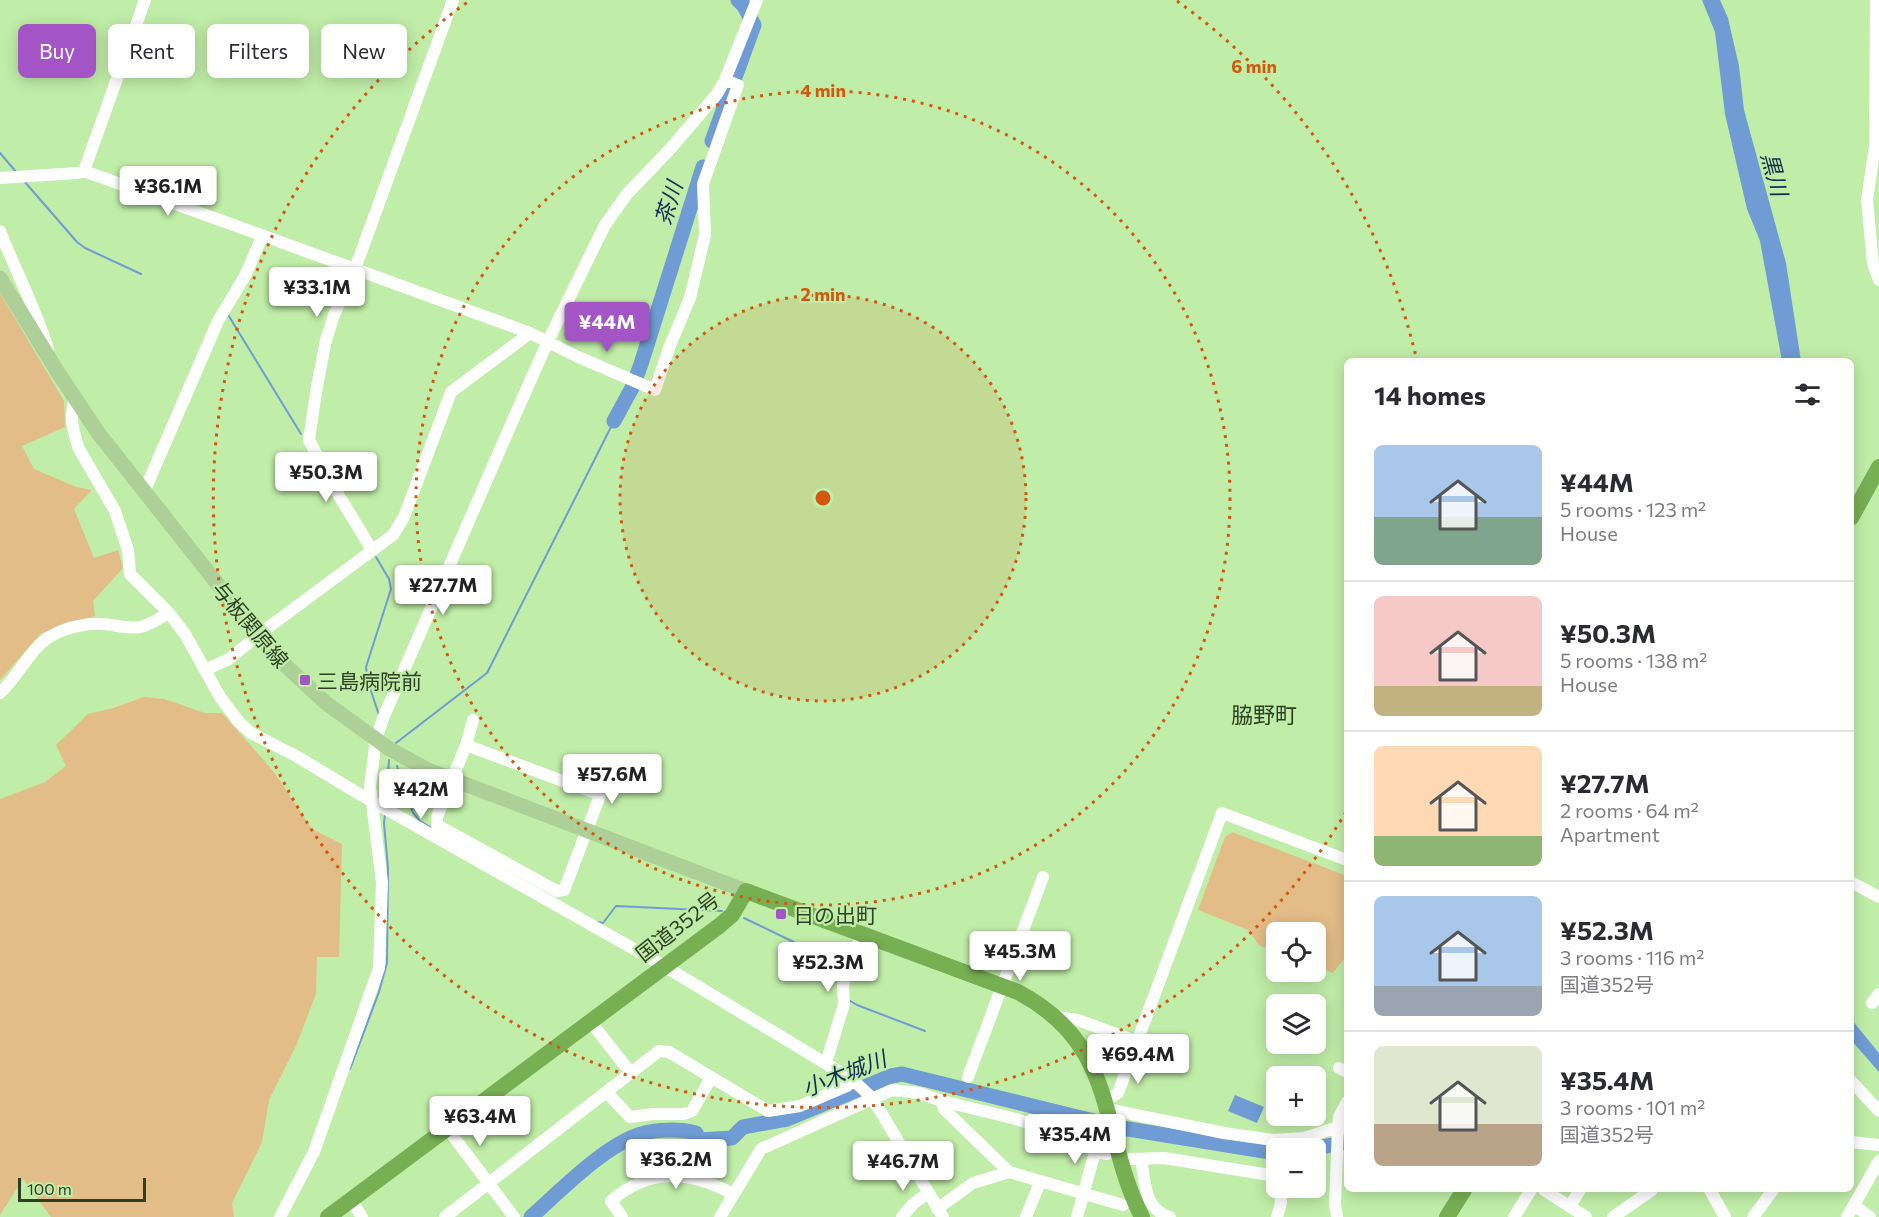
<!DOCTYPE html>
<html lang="en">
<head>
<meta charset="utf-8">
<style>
  body { margin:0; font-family:Commissioner,"Noto Sans JP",sans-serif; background:#f2f2f3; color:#2b2b33; height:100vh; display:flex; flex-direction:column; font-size:22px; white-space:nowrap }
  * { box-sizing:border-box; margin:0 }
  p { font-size:20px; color:#7c7c81 }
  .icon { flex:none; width:33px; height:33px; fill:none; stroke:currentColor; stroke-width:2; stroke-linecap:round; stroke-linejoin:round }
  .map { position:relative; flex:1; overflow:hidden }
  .side { position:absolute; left:1344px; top:358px; width:510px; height:834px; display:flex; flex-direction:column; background:#fff; border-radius:9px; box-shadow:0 3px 15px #0003 }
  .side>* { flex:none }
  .top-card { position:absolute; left:18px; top:24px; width:570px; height:54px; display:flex; gap:12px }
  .fabs { position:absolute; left:1266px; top:922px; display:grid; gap:12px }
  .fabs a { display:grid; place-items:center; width:60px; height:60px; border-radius:9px; background:#fff; box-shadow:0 3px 15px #0003; font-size:30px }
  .scale { position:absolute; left:18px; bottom:15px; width:128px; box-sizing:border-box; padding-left:6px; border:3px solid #2e3f23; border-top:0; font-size:16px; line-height:21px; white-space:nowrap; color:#2e3f23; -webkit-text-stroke:4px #c0eda7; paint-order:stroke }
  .price { position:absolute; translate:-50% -51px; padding:0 14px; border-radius:6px; background:#fff; color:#222; font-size:20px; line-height:39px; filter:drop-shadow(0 2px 3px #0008) }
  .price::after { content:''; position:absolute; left:50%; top:36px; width:18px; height:14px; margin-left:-9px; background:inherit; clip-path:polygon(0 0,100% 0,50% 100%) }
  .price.on { background:#a354c5; color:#fff }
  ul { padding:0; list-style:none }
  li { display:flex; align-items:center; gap:18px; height:150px; padding:0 30px }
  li+li { border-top:2px solid #e1e1e2 }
  li span { display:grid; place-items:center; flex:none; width:168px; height:120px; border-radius:9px; color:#555 }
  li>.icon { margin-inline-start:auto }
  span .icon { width:72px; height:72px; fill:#fffc; stroke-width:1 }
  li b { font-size:26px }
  h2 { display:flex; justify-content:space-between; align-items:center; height:72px; padding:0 30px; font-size:26px }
  .pill { padding:0 21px; border-radius:9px; background:#fff; box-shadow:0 3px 15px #0003; font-size:21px; line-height:54px }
  .pill.on { background:#a354c5; color:#fff }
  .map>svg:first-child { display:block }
  .green { fill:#e3bd88 }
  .water { fill:#6f9cd4 }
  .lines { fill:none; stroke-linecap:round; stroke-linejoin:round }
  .stream { stroke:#6f9cd4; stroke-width:2 }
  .river { stroke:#6f9cd4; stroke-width:15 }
  .minor { stroke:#fff; stroke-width:12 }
  .major { stroke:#adcf98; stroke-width:15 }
  .highway { stroke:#77af53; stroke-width:16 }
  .ring { fill:none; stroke:#d5560e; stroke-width:3; stroke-dasharray:3 6 }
  .poi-dot { fill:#a354c5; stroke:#c0eda7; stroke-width:2 }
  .labels { text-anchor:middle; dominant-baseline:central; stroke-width:4.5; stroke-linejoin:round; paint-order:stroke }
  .street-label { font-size:21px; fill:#2e3f23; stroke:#c0eda7 }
  .poi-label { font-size:21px; fill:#2e3f23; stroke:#c0eda7; text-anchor:start }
  .water-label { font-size:22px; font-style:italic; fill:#0e2d52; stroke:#c0eda7 }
  .neighbourhood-label { font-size:22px; fill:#2e3f23; stroke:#c0eda7 }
  .centre { fill:#d5560e; stroke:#c0eda7; stroke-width:3 }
  .ring-label { font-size:18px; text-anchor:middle; font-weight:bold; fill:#d5560e; stroke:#c0eda7; stroke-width:4.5; stroke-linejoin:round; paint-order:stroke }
</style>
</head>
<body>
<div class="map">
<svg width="1879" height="1217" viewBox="0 0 1879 1217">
  <rect width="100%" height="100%" fill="#c0eda7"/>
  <path class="green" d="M0,293L64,401L65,427L22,446L34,469L76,487L92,490L74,509L94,558L118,550L123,568L93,601L95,616L41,633L0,680Z
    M144,697L164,699L205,713H222L274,772L312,829L342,844L339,957H317L316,994L296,1046L269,1100L262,1142L232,1203L234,1217H51L23,1179L0,1215V799L45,782L66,766L56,745L88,714L113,708Z
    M1232,832L1347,876V955L1333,973L1316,966V933H1276V952L1259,945L1248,930L1198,910L1225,837Z"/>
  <path class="water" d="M1702,0H1720L1728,18L1739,66L1744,110L1786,263L1801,361H1782L1760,241L1747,209L1725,114L1715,32Z
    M1851,1019L1879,1053V1072L1851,1040Z
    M1235,1095L1264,1107L1257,1123L1228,1111Z"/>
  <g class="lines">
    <path class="stream" d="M0,153L17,173
      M24,181L77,242L85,248L141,274
      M227,313L301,434
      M376,557L389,579L391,589L366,667L368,682L379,715
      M396,743L487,673L614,421
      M397,766L413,813L420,821L434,829
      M386,803L389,760
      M744,918L839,964L843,969
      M598,922L603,923L616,906L722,911
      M847,999L857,1005L925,1031
      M350,1069L379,992L387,963L388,868L384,823L385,814"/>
    <path class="river" d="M712,141L754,25L744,6L738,0
      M614,421L633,386L641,364L703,167
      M1311,1149L1347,1142
      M531,1217C560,1191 605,1145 641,1134C656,1129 681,1129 696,1133L699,1140L732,1138L743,1127L787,1119L891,1076L902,1074L1122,1128L1276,1153"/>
    <path class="minor" d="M453,0L355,269L530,333L576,356L655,390L669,348L690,298L705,235L703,184L738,85L725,80
      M1876,0L1875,145L1867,200L1873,264L1879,280
      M84,171L145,0
      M0,178L77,173L84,171L355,269L334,315L326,340L316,392L309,440L333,486L372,550
      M0,231C15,270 36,309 48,349
      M75,398C69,416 73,432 79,449L115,511L128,550L130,574L169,613L185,634L220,697L239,722L251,733L296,756L361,795L664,966L853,1080L870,1096L882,1114L943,1217
      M144,492L218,321L245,276L262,237
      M205,670L229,659L258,635L393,535L404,517L451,392L530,333
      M0,693C19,676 30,647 53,635C67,627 88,623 103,624C116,625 127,629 140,627C151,625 159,618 169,613
      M466,745L473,720
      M600,795L466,745L437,817V825L557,891L564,890L566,885C581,846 596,807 610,768
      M1851,882L1879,897
      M1872,1003L1879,994
      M1056,1017L1078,1020L1138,1042
      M590,1021L630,1072
      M826,1063L844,1004L843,985L862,933
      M1339,1068L1347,1072
      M968,1077L1043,877
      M1851,1081L1879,1111
      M606,1092L630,1117L653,1114H684L692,1111L711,1078
      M942,1101L944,1109L1009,1172L1123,1205
      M1105,1101L1118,1093L1222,813L1347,860
      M1107,1109L1224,1133L1273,1140L1304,1138L1338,1127
      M447,1128L514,1217
      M1851,1142L1879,1145
      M1131,1159L1164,1158L1276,1176
      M1141,1159C1145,1181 1144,1210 1170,1217
      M1544,1190L1586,1217
      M1710,1190L1725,1217
      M351,1200L362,1217
      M1570,1206L1580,1190
      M1855,1206L1870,1217
      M937,1209L973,1183L1009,1172
      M280,1217L314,1152L379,968L382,882L370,787L376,739L384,716L516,413L548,341L605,225L627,194L671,148L717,94L725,80L757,0
      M445,1217L659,1051L669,1052L768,1111L800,1106L847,1086L853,1080
      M622,1217L611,1201C650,1167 690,1171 733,1194
      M720,1217L761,1149L892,1090L919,1093L942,1101L1012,1118L1118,1149
      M902,1217L913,1204L928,1193
      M1026,1217L1040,1182
      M1077,1217L1095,1152L1107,1154
      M1277,1217L1281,1203L1280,1188
      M1337,1217L1335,1204L1338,1127L1339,1117L1347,1102
      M1514,1217L1531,1190
      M1613,1217L1652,1190
      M1753,1217L1773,1190
      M1847,1217L1879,1161"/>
    <path class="major" d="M0,278L57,371L99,434L258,635L285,665L326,703L388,748L428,770L746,891"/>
    <path class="highway" d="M1851,518L1879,467
      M328,1217L719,926L732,915L746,891L1018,992C1120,1046 1098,1130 1142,1217
      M1447,1217L1464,1190"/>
  </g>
  <circle cx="823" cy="498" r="203" fill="#d5560e" fill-opacity=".12"/>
  <g class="ring">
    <circle cx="823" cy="498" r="203"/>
    <circle cx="823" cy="498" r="407"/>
    <path d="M1346 812A610 610 0 1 1 469 1M1177 1A610 610 0 0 1 1417 361"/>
  </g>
  <g class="poi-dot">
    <rect x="299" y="674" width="12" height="12" rx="3"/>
    <rect x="775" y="908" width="12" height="12" rx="3"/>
  </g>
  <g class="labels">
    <g class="street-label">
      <text transform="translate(251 624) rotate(50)">与板関原線</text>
      <text transform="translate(677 926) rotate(-38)">国道352号</text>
    </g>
    <g class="poi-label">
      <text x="317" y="680">三島病院前</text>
      <text x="793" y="914">日の出町</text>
    </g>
    <g class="water-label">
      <text transform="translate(1775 174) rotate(75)">黒川</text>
      <text transform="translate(668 203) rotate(-73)">茶川</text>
      <text transform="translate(844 1073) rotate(-21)">小木城川</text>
    </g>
    <g class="neighbourhood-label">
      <text x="1264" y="714">脇野町</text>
    </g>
  </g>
  <circle cx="823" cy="498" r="9" class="centre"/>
  <g class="ring-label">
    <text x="1254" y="73">6 min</text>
    <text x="823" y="97">4 min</text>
    <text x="823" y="301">2 min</text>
  </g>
</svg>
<div class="fabs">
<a><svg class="icon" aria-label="locate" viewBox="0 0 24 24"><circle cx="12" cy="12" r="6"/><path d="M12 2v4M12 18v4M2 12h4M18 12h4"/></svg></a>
<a><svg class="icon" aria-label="layers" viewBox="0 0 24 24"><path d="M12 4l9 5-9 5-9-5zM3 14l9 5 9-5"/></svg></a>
<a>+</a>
<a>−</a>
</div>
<div class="scale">100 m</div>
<b class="price" style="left:168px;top:217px">¥36.1M</b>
<b class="price" style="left:317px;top:318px">¥33.1M</b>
<b class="price on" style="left:607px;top:353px">¥44M</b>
<b class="price" style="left:326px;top:503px">¥50.3M</b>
<b class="price" style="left:443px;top:616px">¥27.7M</b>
<b class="price" style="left:612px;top:805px">¥57.6M</b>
<b class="price" style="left:421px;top:820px">¥42M</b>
<b class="price" style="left:1020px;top:982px">¥45.3M</b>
<b class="price" style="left:828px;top:993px">¥52.3M</b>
<b class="price" style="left:1138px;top:1085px">¥69.4M</b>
<b class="price" style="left:480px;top:1147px">¥63.4M</b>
<b class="price" style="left:1075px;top:1165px">¥35.4M</b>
<b class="price" style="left:676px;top:1190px">¥36.2M</b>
<b class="price" style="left:903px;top:1192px">¥46.7M</b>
<div class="top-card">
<a class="pill on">Buy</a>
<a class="pill">Rent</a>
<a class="pill">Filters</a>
<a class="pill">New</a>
</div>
<section class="side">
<h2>14 homes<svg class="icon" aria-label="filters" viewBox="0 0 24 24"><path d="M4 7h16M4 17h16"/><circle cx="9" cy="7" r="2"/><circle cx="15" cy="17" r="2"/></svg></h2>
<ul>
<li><span style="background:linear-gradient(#a9c7e8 60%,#7fa58c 0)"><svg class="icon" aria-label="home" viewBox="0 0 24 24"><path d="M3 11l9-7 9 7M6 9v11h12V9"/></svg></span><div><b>¥44M</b><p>5 rooms · 123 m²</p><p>House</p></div></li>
<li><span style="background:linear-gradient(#f6c9c9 75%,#c2b280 0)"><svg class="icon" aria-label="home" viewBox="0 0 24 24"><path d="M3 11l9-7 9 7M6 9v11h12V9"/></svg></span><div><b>¥50.3M</b><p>5 rooms · 138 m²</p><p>House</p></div></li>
<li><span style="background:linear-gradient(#ffd9b3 75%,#8fb573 0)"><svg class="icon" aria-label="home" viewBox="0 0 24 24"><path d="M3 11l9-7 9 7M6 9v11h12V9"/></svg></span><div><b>¥27.7M</b><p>2 rooms · 64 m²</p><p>Apartment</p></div></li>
<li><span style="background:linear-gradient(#a9c7e8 75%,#9aa5b1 0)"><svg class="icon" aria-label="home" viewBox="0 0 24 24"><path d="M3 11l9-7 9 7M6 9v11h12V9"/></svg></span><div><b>¥52.3M</b><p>3 rooms · 116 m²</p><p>国道352号</p></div></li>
<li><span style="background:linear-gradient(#dfe7d0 65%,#b9a48a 0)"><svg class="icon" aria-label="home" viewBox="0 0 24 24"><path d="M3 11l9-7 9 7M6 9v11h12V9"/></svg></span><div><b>¥35.4M</b><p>3 rooms · 101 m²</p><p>国道352号</p></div></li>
</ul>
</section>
</div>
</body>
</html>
